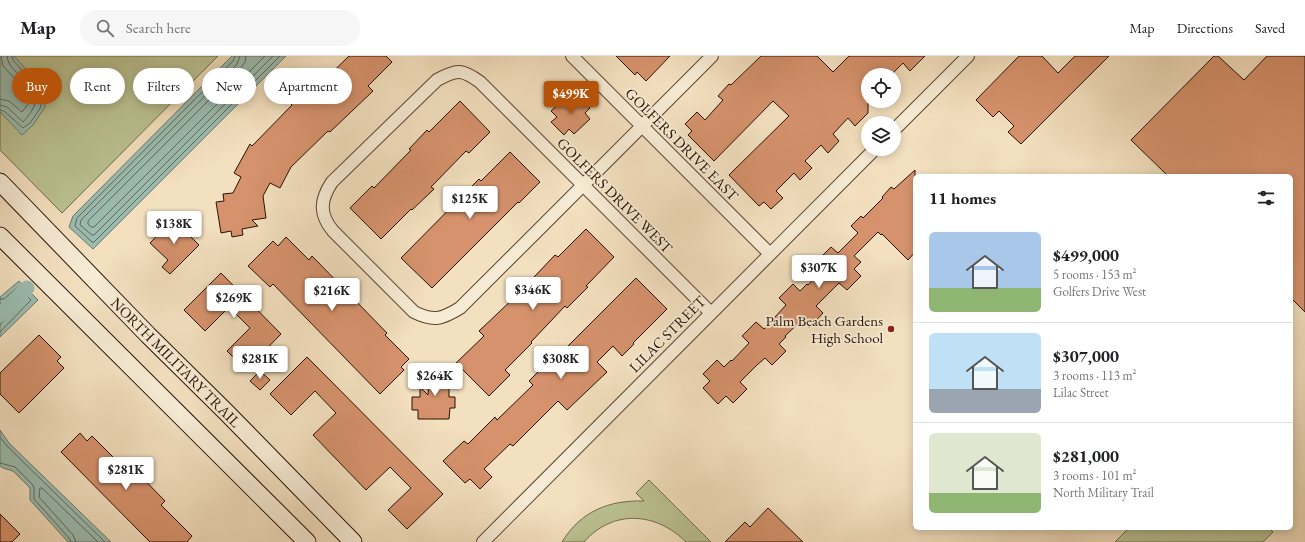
<!DOCTYPE html>
<html lang="en">
<head>
<meta charset="utf-8">
<style>
  body { margin:0; font-family:"EB Garamond",serif; background:#f6f6f6; color:#202124; height:100vh; display:flex; flex-direction:column; font-size:15px; white-space:nowrap }
  * { box-sizing:border-box; margin:0 }
  p { font-size:13px; color:#757577 }
  .icon { flex:none; width:22px; height:22px; fill:none; stroke:currentColor; stroke-width:2; stroke-linecap:round; stroke-linejoin:round }
  .map { position:relative; flex:1; overflow:hidden }
  .side { position:absolute; left:913px; top:118px; width:380px; height:356px; display:flex; flex-direction:column; background:#fff; border-radius:6px; box-shadow:0 2px 10px #0003 }
  .side>* { flex:none }
  .guide { position:absolute; left:12px; top:12px; width:380px; height:36px; display:flex; gap:8px }
  .controls { position:absolute; left:861px; top:12px; display:grid; gap:8px }
  .controls a { display:grid; place-items:center; width:40px; height:40px; border-radius:50%; background:#fff; box-shadow:0 2px 10px #0003; font-size:20px }
  .price { position:absolute; translate:-50% -34px; padding:0 9px; border-radius:4px; background:#fff; color:#222; font-size:13px; line-height:26px; filter:drop-shadow(0 1px 2px #0008) }
  .price::after { content:''; position:absolute; left:50%; top:24px; width:12px; height:9px; margin-left:-6px; background:inherit; clip-path:polygon(0 0,100% 0,50% 100%) }
  .price.selected { background:#b45309; color:#fff }
  ul { padding:0; list-style:none }
  li { display:flex; align-items:center; gap:12px; height:100px; padding:0 16px }
  li+li { border-top:1px solid #e0e0e0 }
  li span { display:grid; place-items:center; flex:none; width:112px; height:80px; border-radius:6px; color:#555 }
  li>.icon { margin-inline-start:auto }
  span .icon { width:48px; height:48px; fill:#fffc; stroke-width:1 }
  li b { font-size:17px }
  h2 { display:flex; justify-content:space-between; align-items:center; height:48px; padding:0 16px; font-size:17px }
  .chip { padding:0 14px; border-radius:18px; background:#fff; box-shadow:0 2px 10px #0003; font-size:14px; line-height:36px }
  .chip.selected { background:#b45309; color:#fff }
  header { display:flex; align-items:center; gap:24px; box-sizing:border-box; height:56px; padding:0 20px; background:#fff; border-bottom:1px solid #e0e0e0 }
  header strong { font-size:19px }
  nav { display:flex; gap:22px; margin-inline-start:auto; font-size:14px }
  .search { width:280px; height:36px; background:#f6f6f6; display:flex; align-items:center; gap:10px; box-sizing:border-box; padding:0 14px; border-radius:22px; color:#757577; font-size:15px }
  .map>svg:first-child { display:block }
  .green { fill:#bbc292; stroke:#726a4b }
  .water { fill:#9bbdb1; stroke:#6d786c }
  .lines { fill:none; stroke-linecap:round; stroke-linejoin:round }
  .shore { stroke:#62675a; stroke-width:1 }
  .canal { stroke:#9bbdb1; stroke-width:15 }
  .building { fill:#d5926c; stroke:#281104 }
  .street-casing { stroke:#5b4533; stroke-width:14 }
  .secondary-casing { stroke:#281104; stroke-width:19 }
  .street { stroke:#f7ebd5; stroke-width:12 }
  .secondary { stroke:#f7ebd5; stroke-width:17 }
  .poi-dot { fill:#8f2418; stroke:#f7ebd5; stroke-width:1.5 }
  .labels { text-anchor:middle; dominant-baseline:central; stroke-width:3.5; stroke-linejoin:round; paint-order:stroke }
  .street-label { font-size:15px; fill:#281104; stroke:#f7ebd5 }
  .poi-label { font-size:15px; fill:#281104; stroke:#f7ebd5; text-anchor:end }
</style>
</head>
<body>
<header>
<strong>Map</strong>
<div class="search"><svg class="icon" aria-label="search" viewBox="0 0 24 24"><circle cx="10" cy="10" r="6"/><path d="M15 15l6 6"/></svg>Search here</div>
<nav><a>Map</a><a>Directions</a><a>Saved</a></nav>
</header>
<div class="map">
<svg width="1305" height="486" viewBox="0 0 1305 486">
  <rect width="100%" height="100%" fill="#f3e0bf"/>
  <filter id="stains"><feTurbulence type="fractalNoise" baseFrequency=".005" numOctaves="4"/><feColorMatrix values="0 0 0 0 .2 0 0 0 0 .09 0 0 0 0 .02 0 0 0 .5 -.17"/></filter>
  <radialGradient id="worn" r=".72"><stop offset=".6" stop-color="#630" stop-opacity="0"/><stop offset="1" stop-color="#630" stop-opacity=".3"/></radialGradient>
  <path class="green" d="M0,0H218L62,157L0,94Z
    M649,424L711,486H686C656,456 613,453 584,486H562C581,455 609,444 644,445L636,437Z
    M1129,472H1269L1273,476L1263,486H1115Z"/>
  <path class="water" d="M0,0H14L43,32L45,51L33,69L22,79L0,56Z
    M232,0H286L93,193L69,171L73,160Z
    M19,225L38,244L0,281V241Z
    M0,374L9,387L111,486H68L30,444V432L13,415L3,412L0,410Z"/>
  <g class="lines">
    <path class="shore" d="M235,0L233,5L77,162L75,170L92,186H94L280,0
      M240,0L237,8L81,164L80,169L92,179H94L273,0
      M246,0L245,6L241,12L88,165V168L91,171H94L265,0
      M0,43L9,45L22,56L29,47V38L3,10L1,0
      M0,49L7,51L23,66C26,63 28,60 31,56C49,29 8,21 7,0
      M0,54L4,55L23,72L30,67L41,51L40,34L13,4L12,0
      M0,243H4L18,231L31,244L0,276
      M0,248L6,247L18,238L24,244L0,269
      M0,381L7,390L105,486
      M0,407L15,411L33,429L34,432V443L69,482L71,486
      M76,486L73,479L39,441L40,432H42L98,486"/>
    <path class="canal" d="M0,259L27,232"/>
  </g>
  <path class="building" d="M349,0H386L392,6L368,30L373,35L330,76L328,75L291,111L280,132L270,127L263,140L266,162L252,164L258,170L242,173L243,179L232,181L231,175L221,177L216,146L224,145L223,138L233,137L241,121L234,117L250,88L252,90L292,49L287,44L308,23L316,32Z
    M616,0H670L646,25L637,16L635,19Z
    M761,0H817L833,16L849,0H925L910,15L903,7L891,19H868V57L855,70L848,62L833,78L839,85L828,97L821,89L805,105L812,112L800,124L794,117L776,135L783,142L771,153L764,146L759,150L729,119L789,60L773,45L714,105L688,79L692,75L685,68L697,56L705,64L723,44L718,40L729,28L731,29Z
    M1019,0H1042L1058,17L1075,0H1109L1021,88L1008,76L1014,70L999,55L993,61L976,44Z
    M1214,0H1218L1244,24L1267,0H1305V256L1291,242V120H1168L1131,84Z
    M578,39L590,52L585,57L590,63L574,78L569,73L564,79L551,66L557,61L551,55L567,40L572,45Z
    M460,45L490,76L469,97L466,95L431,131L434,133L412,154L411,153L381,183L350,152L372,130L374,132L411,94L409,93L427,74L429,76Z
    M510,96L540,126L519,147L518,146L432,232L401,202L479,123L481,125Z
    M915,114V196L908,204L882,178L881,179L878,176L854,200L861,206L854,213L861,220L847,234L839,227L816,250L823,257L809,272L802,264L785,280L786,281L779,288L786,295L772,309L765,302L757,309L740,326L747,333L733,347L726,340L718,348L703,332L710,325L703,318L717,304L724,311L731,304L732,305L749,287L742,280L756,266L764,273L786,249L779,242L793,228L800,235L807,228L808,229L824,212L817,205L831,191L838,197L858,177L851,170L861,160L863,162L883,142L882,141L891,131L894,133Z
    M173,163L199,189L170,218L162,211L168,204L150,187Z
    M586,173L614,201L586,230L588,231L567,252L565,250L531,286L532,287L505,314L510,319L489,340L456,307L484,280L479,275L515,241L555,199L558,201Z
    M286,181L309,204L312,200L387,277L385,279L409,303L401,311L404,314L380,338L273,228L270,231L248,210L273,185L278,190Z
    M221,217L281,278L246,314L227,295L250,272L229,251L205,275L184,254Z
    M636,222L667,253L633,287L634,288L622,300L613,290L597,306L607,316L567,354L558,345L513,390L510,388L484,413L492,421L480,433L470,423L465,427L443,405L464,385L468,388L495,361L497,364L533,329L529,325L550,304L552,306Z
    M39,279L61,301L57,305L64,312L19,357L0,338V317Z
    M307,301L443,438L407,473L388,454L411,432L390,411L366,434L313,379L336,357L315,335L291,359L270,338Z
    M449,312V341H455V352H450L449,363H418V354H412V341H420V331L428,339L429,313Z
    M260,315L270,324L260,334L250,325Z
    M80,377L87,385L92,380L123,411L128,407L165,445L161,449L192,480L187,486H150L61,396Z
    M768,452L803,486H725L745,466L750,471Z
    M0,458L20,478L12,486H0Z"/>
  <g class="lines">
    <g class="street-casing">
      <path id="street" d="M572,0L770,198
        M894,74L968,0
        M711,257L480,26C462,13 457,13 437,24L332,126C320,144 319,158 333,175L414,256C434,266 442,263 460,252C544,168 629,84 712,0
        M483,486L875,93"/>
    </g>
    <g class="secondary-casing">
      <path id="secondary" d="M0,126L148,279L226,356L353,486
        M0,180L307,486"/>
    </g>
    <use href="#street" class="street"/>
    <use href="#secondary" class="secondary"/>
  </g>
  <circle class="poi-dot" cx="891" cy="273" r="4"/>
  <g class="labels">
    <g class="street-label">
      <text transform="translate(682 88) rotate(45)">GOLFERS DRIVE EAST</text>
      <text transform="translate(615 139) rotate(45)">GOLFERS DRIVE WEST</text>
      <text transform="translate(667 278) rotate(-45)">LILAC STREET</text>
      <text transform="translate(176 306) rotate(45)">NORTH MILITARY TRAIL</text>
    </g>
    <g class="poi-label">
      <text x="883" y="264">Palm Beach Gardens<tspan x="883" dy="17">High School</tspan></text>
    </g>
  </g>
  <rect width="100%" height="100%" filter="url(#stains)"/>
  <rect width="100%" height="100%" fill="url(#worn)"/>
</svg>
<div class="controls">
<a><svg class="icon" aria-label="locate" viewBox="0 0 24 24"><circle cx="12" cy="12" r="6"/><path d="M12 2v4M12 18v4M2 12h4M18 12h4"/></svg></a>
<a><svg class="icon" aria-label="layers" viewBox="0 0 24 24"><path d="M12 4l9 5-9 5-9-5zM3 14l9 5 9-5"/></svg></a>
</div>
<b class="price selected" style="left:571px;top:59px">$499K</b>
<b class="price" style="left:470px;top:164px">$125K</b>
<b class="price" style="left:174px;top:189px">$138K</b>
<b class="price" style="left:819px;top:233px">$307K</b>
<b class="price" style="left:533px;top:255px">$346K</b>
<b class="price" style="left:332px;top:256px">$216K</b>
<b class="price" style="left:234px;top:263px">$269K</b>
<b class="price" style="left:260px;top:324px">$281K</b>
<b class="price" style="left:561px;top:324px">$308K</b>
<b class="price" style="left:435px;top:341px">$264K</b>
<b class="price" style="left:126px;top:435px">$281K</b>
<div class="guide">
<a class="chip selected">Buy</a>
<a class="chip">Rent</a>
<a class="chip">Filters</a>
<a class="chip">New</a>
<a class="chip">Apartment</a>
</div>
<section class="side">
<h2>11 homes<svg class="icon" aria-label="filters" viewBox="0 0 24 24"><path d="M4 7h16M4 17h16"/><circle cx="9" cy="7" r="2"/><circle cx="15" cy="17" r="2"/></svg></h2>
<ul>
<li><span style="background:linear-gradient(#a9c7e8 70%,#8fb573 0)"><svg class="icon" aria-label="home" viewBox="0 0 24 24"><path d="M3 11l9-7 9 7M6 9v11h12V9"/></svg></span><div><b>$499,000</b><p>5 rooms · 153 m²</p><p>Golfers Drive West</p></div></li>
<li><span style="background:linear-gradient(#bfe0f5 70%,#9aa5b1 0)"><svg class="icon" aria-label="home" viewBox="0 0 24 24"><path d="M3 11l9-7 9 7M6 9v11h12V9"/></svg></span><div><b>$307,000</b><p>3 rooms · 113 m²</p><p>Lilac Street</p></div></li>
<li><span style="background:linear-gradient(#dfe7d0 75%,#8fb573 0)"><svg class="icon" aria-label="home" viewBox="0 0 24 24"><path d="M3 11l9-7 9 7M6 9v11h12V9"/></svg></span><div><b>$281,000</b><p>3 rooms · 101 m²</p><p>North Military Trail</p></div></li>
</ul>
</section>
</div>
</body>
</html>
